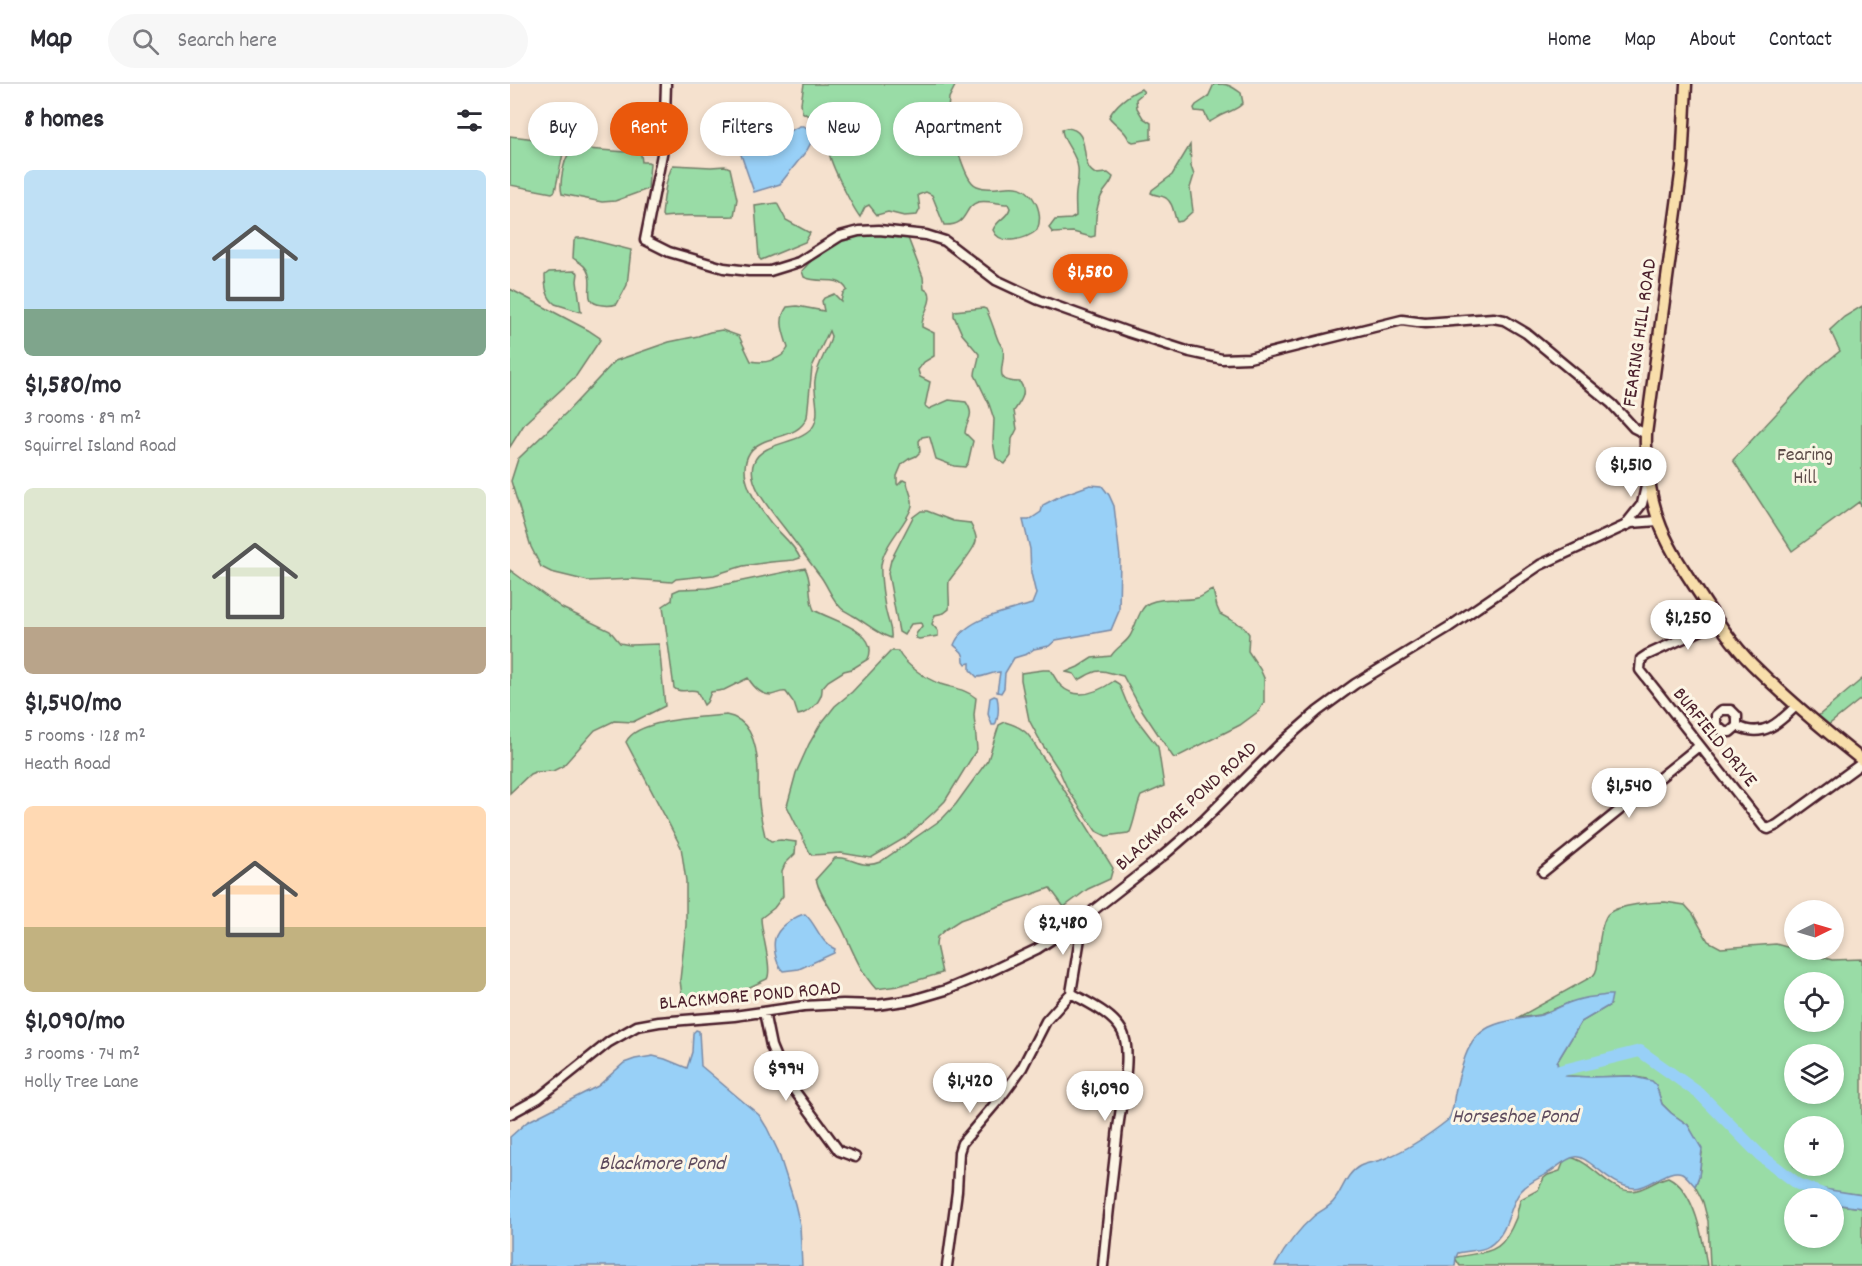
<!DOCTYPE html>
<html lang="en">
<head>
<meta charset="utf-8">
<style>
  body { margin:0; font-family:Dekko,sans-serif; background:#f7f7f7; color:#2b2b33; height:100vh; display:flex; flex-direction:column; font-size:22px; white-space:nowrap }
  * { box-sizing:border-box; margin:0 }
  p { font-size:20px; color:#7c7c81 }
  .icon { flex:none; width:33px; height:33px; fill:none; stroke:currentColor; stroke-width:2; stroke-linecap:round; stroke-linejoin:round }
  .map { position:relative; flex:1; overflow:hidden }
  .panel { display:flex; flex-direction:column; background:#fff; width:510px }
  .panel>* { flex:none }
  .hud { position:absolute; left:18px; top:18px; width:570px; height:54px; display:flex; gap:12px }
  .needle { width:39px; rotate:85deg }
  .tools { position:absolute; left:1274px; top:816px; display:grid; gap:12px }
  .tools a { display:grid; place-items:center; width:60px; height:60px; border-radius:50%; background:#fff; box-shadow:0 3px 9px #0003; font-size:30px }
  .price { position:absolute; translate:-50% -51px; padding:0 14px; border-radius:21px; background:#fff; color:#222; font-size:20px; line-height:39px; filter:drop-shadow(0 2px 3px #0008) }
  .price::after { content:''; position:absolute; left:50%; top:36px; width:18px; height:14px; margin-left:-9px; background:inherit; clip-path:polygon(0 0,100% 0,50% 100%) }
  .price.current { background:#ea580c; color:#fff }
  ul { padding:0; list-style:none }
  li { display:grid; align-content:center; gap:12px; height:318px; padding:0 24px }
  li span { display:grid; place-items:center; height:186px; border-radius:9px; color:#555 }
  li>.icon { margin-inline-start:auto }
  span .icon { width:108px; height:108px; fill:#fffc; stroke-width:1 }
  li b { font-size:26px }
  h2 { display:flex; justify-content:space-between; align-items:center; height:72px; padding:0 24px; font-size:26px }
  .chip { padding:0 21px; border-radius:27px; background:#fff; box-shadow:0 3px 9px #0003; font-size:21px; line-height:54px }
  .chip.current { background:#ea580c; color:#fff }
  header { display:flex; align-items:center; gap:36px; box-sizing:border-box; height:84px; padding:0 30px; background:#fff; border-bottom:2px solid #e1e1e2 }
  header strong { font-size:28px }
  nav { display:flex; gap:33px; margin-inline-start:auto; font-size:21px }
  .search { width:420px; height:54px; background:#f7f7f7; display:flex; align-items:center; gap:15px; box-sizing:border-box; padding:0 21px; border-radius:33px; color:#7c7c81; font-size:22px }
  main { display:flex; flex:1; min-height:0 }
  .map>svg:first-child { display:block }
  .green { fill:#99dca6; stroke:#727e68; stroke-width:1.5; fill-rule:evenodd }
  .water { fill:#98d0f7; stroke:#7989a5; stroke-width:1.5 }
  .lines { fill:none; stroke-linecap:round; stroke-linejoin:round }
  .river { stroke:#98d0f7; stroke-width:12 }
  .minor-casing { stroke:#4a1f2b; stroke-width:13 }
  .major-casing { stroke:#4a1f2b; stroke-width:15 }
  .minor { stroke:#fcf5e5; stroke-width:8 }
  .major { stroke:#f8deab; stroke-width:10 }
  .labels { text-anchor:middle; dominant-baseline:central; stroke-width:6; stroke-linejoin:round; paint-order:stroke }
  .street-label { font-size:20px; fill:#4a1f2b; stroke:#fcf5e5 }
  .park-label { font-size:20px; fill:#5e4e4a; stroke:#fcf5e5 }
  .water-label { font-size:21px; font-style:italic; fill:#5e4b5e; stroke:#fcf5e5 }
</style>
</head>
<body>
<header>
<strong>Map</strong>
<div class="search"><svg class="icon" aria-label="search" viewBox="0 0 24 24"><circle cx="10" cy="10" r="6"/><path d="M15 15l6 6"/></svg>Search here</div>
<nav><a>Home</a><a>Map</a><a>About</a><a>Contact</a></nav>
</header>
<main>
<section class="panel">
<h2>8 homes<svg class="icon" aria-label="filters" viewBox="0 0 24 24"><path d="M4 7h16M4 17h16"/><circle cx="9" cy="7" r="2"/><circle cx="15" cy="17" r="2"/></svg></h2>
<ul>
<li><span style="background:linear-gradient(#bfe0f5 75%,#7fa58c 0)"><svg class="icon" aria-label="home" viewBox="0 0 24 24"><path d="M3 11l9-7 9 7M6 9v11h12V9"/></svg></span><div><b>$1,580/mo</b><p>3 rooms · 89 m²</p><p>Squirrel Island Road</p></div></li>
<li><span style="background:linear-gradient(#dfe7d0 75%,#b9a48a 0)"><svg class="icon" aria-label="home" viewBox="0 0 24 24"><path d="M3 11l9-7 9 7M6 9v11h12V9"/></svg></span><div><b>$1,540/mo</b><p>5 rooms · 128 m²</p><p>Heath Road</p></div></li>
<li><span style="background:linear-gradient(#ffd9b3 65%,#c2b280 0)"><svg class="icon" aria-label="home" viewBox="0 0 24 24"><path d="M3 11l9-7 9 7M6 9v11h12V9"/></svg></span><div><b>$1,090/mo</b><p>3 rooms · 74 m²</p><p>Holly Tree Lane</p></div></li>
</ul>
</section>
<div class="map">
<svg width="1352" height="1182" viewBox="0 0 1352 1182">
  <rect width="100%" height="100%" fill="#f5e1ce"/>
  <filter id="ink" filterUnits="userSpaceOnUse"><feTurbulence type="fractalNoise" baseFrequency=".0167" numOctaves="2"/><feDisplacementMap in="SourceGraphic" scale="12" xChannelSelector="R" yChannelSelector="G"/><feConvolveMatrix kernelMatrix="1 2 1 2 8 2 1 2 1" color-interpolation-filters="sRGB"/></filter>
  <g filter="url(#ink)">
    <path class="green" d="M294,0H446L439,14L438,27L427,30L448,51V56L445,61C451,72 456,98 467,102C489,111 510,89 526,119C530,128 531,137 527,146C517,155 490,163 483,146C487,135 498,134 500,124L498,120C488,120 478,116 468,118C452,123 460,142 434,141L422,111L416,108L408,111L410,125L407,131L394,132L378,128L367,131L359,121L355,123L350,133C343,124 319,78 319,67C319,63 320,57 321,53L307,37L292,28L291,19Z
      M704,0C718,0 720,1 731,9L733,19C727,26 722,26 714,30C708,32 705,36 699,38L694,28L685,27L684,24L686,21L698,13Z
      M631,5L634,8L626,15L627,24L633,34L641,39V55L623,58L619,56C616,46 606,42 599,33C605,21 619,10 631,5Z
      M556,44C583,45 568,80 584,89C587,91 595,89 598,89L603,93C601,100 597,103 593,109C585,122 586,138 585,152L581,153L563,148L543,149L539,144L545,136L561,135L566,132C566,125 565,116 566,108C567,100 569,93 568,84C566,68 552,58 552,45Z
      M0,52C14,54 47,56 54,65L45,107L42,109L0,101Z
      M680,61L681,82L684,91L680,104L683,127L672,137L667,138C663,129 664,120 656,114C651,111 646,112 641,109L642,106L662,91Z
      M64,64L129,69L131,71L132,78H138L140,79L138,105L105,117L92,118L52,110C49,99 54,69 64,64Z
      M163,81L201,83L215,82L220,84L227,115L224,132C200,133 177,130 153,133L152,131C154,114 155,96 163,81Z
      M267,119L276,136L300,149L295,158L251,176L249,174L245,122Z
      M376,150L394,151L398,154L413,193L414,205L419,208C423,220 411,230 412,243L424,249V272L414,278L408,286L410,293L420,298L415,322L419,325L439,316L456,318C466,333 456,335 455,349L463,357L458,379L455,383L444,382L426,375L420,354L418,352L412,353L409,357L410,368L406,372L399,375L392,380L387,392V400L388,401L393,396L397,398C398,407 405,416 401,425C394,443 374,460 371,481C370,491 374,521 377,532C379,540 382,545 381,554C366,549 355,538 342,531C338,528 334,527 331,524C322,515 318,503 311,493C301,480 291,466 281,453C270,436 234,401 244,378C253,356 294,361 304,341C311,328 303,309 305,296C307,282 315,270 320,257L321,252L319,247L302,283L297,333C288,357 254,349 240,368C225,391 247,421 261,439C270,450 284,460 290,474L284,476L261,478L233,482L204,491L166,495L162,498L122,495L78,497L41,488L31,483L21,463L1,397L8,375L56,329L105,277L159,258L188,252L200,248L212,246L229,252L241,277C254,280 272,276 278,264C274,249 267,237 277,223L287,222L314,227L312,217L314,214L324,210L331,217L333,209L337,206C329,190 310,201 294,193L292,187C317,156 338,151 376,150Z
      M67,154H74L121,166L117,201L107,220C101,222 98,222 92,221C72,219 83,204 79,191C77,182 69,178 63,174L64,157Z
      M65,187L68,189L67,197L71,228L45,220C36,213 35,202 35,191L39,188Z
      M0,205L78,246L90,254V256L66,292L15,339L0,363Z
      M1352,222V424L1349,418L1282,467L1223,376L1309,284L1330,267L1320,246L1334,233Z
      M473,224L476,225C481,235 484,246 488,256C488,257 493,264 493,264C497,281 479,298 510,298C518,309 510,318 504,327L507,345L502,355L501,372L495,380L486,374L483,358L484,335L479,320L465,291C465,284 469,279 469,270L452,250L444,232V227Z
      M417,427L443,437L460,439C463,445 467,450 466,457C465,466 444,489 439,497C438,507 440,516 439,525L434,529L425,531L422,540L428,547V552L409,555L406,554V550L412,542L411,539L401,540L394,551L389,548L378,489L381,476L403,433L411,427Z
      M295,484C303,497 297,512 304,526C320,536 371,547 358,575L342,585L334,587L318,597L312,604C313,616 300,629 288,631L284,619L276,608C270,607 267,610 261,611C250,611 243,602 238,594L214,606L201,608L197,618L194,621L187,607C180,604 170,610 164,604L153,522L162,516L163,508L170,505L198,504Z
      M0,486L52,524L100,547L110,559L120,561L149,560L155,622L123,638L104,637L85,646L53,682L43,687L25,688L20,690L0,709Z
      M703,506L707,523L710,530L734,543L739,550L738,567L750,585L754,594V618L749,627L730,641L665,674L663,673L630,623L613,592C603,590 591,584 582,589C576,591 574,594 568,596L564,590L556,588L568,583L582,574L601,572C607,563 615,560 620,552C626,542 629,524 639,519C653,512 672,518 687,514C694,513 697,507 703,506Z
      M381,567H388C395,581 415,594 430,600C442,604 456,605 466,614L464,631L467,665L435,717L423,729L395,754L361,774L331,769L303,771L300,769L277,722L286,689L299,660L310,641L325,622L342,608Z
      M533,586H540C544,591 546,597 551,602C567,617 588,608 604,597L609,600L616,617L625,633L648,663L654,702L631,712C626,723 625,736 620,748L618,749L596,752L586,747L558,706L549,686L532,660L519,636L511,596V589Z
      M1352,595V614L1317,642L1307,633Z
      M216,631C247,636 249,675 248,701C248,717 251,736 255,752L261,757L271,756L286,758L285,770L275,780L272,787L273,812L264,824L251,834C251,849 263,885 257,895L210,917L176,923L173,921L170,896L176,841V797L171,763L116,658C126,635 193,633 216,631Z
      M495,638C524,646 521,660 538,680L603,784L600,795L578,805L554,823L540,804L450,836L436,845L427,853L426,861L432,889L388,902L366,905C350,888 342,865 332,844C324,828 310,813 306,795L325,774C342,772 351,786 370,778L432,735L446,720L478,676L489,641Z
      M1155,818L1175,821L1183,830L1198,857L1211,864L1266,860L1322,876L1352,875V1111L1314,1106V1114H1284V1154H1323V1120L1352,1124V1182H1200L1198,1137L1193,1118L1185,1102L1189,1092L1192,1069L1178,1041L1161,1029L1152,1020L1146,1002L1136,995L1120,992L1081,993L1056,992L1049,989L1047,978L1071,938L1100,921L1061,918L1030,931L1007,934L1083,892C1089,885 1087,878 1088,870C1089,860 1092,834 1099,829C1109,821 1142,818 1155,818ZM1284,898H1323V938H1284ZM1284,970H1323V1010H1284ZM1284,1042H1323V1082H1284Z
      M1059,1073C1083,1077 1097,1107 1122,1107C1136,1106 1145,1096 1158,1093C1185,1106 1193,1155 1197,1182H950L945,1174L947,1173C982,1166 991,1171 1006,1134C1008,1127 1008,1121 1011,1115L1028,1106L1034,1094L1038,1091L1050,1087L1054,1077Z"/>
    <path class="water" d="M290,42H294L299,46L304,53L297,66L270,100L244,108L228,62L231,59L258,57Z
      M580,401L592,402L599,411L604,422L610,474L609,527L601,546L546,556L539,562L524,565L517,570L504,574L495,589L494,604L491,609L487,608L490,588C481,588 476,593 467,593L460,586V579L456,580L454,577C454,567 450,567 444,561C455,533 497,528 522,520L526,510L521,489L520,465L513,436H519L531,428L533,421L550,412Z
      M484,612L487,613C489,621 489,633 485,641H482L478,630L480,614Z
      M295,830C307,841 310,859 325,865L324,869L289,885L273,887C266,881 261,859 267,850C271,842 287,831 295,830Z
      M1097,911H1102L1100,921L1071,938L1047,978L1049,989L1056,992L1081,993L1120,992L1142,997L1146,1001L1152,1020L1161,1029L1178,1041L1192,1065L1189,1092L1185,1102C1181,1098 1177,1092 1172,1089C1159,1083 1140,1104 1125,1104C1099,1103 1078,1070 1065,1073C1054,1075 1047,1084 1038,1089C1028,1095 1019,1098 1011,1107C998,1121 1000,1149 979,1162C970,1168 959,1166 948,1169L946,1173L945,1182H765C775,1164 789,1145 804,1132C810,1127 818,1124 823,1118C833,1107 835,1090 850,1082C858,1078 868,1078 876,1074C899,1065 919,1051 938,1036C944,1028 943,1018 945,1009C947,998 951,985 955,973C969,935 997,938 1031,931C1041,928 1050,922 1061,918C1072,913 1085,913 1097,911Z
      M186,946L189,947L191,982L249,1031L257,1044L268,1067L285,1120L290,1141L292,1182H0V1053L17,1038L88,1002L114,979L125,975L143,972L155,975L177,984L182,968L183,949Z
      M1314,1105L1352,1111V1124L1323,1120V1114H1314Z"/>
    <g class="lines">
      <path class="river" d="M1033,991L1130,967L1190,1010L1250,1071L1288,1100L1322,1114"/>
      <g class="minor-casing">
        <path id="minor" d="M156,0L154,60L135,156L159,168L214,184L239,187H260L289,178L330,152L349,147L369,146L416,151L435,157L486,196L529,216L618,248L680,268L712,275L739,274L892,236L915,239L983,234L994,236L1016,249L1102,320L1124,344L1136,350
          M1116,440L1132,420L1137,398
          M1209,538L1137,571L1131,575L1130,586L1254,743L1258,745L1267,741L1352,679
          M1227,642V632L1221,626H1212L1206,631V641L1214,648H1220L1227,642C1253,655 1269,639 1287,621
          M1033,788L1189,662
          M561,909C578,919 602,929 612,947C624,969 609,1027 607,1053C602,1096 597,1139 593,1182
          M254,928L261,962L273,991L329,1067L345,1073
          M0,1030L29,1014L99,958L127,942L149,938L224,932L294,922L333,920L367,921L402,916L436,906L479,888L527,865L571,836L654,771L693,737L768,662L808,627L845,600L939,543L1030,481L1121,439L1148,437
          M437,1182L447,1107L449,1068L452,1059L491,1013L512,984L536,937L561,909L570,854V836"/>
      </g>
      <g class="major-casing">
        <path id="major" d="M1176,0L1172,83L1136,350C1135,379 1139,407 1148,435C1156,459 1171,482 1185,503C1202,529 1220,558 1242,580C1276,614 1314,646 1352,676"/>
      </g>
      <use href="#minor" class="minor"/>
      <use href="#major" class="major"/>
    </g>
  </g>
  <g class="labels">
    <g class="street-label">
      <text transform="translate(1131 249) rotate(-82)">FEARING HILL ROAD</text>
      <text transform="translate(1204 654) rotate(51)">BURFIELD DRIVE</text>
      <text transform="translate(677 723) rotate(-42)">BLACKMORE POND ROAD</text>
      <text transform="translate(240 913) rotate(-5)">BLACKMORE POND ROAD</text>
    </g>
    <g class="park-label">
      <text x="1295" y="372">Fearing<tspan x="1295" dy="23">Hill</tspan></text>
    </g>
    <g class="water-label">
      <text x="1005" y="1034">Horseshoe Pond</text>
      <text x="152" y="1081">Blackmore Pond</text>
    </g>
  </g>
</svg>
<div class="tools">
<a><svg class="needle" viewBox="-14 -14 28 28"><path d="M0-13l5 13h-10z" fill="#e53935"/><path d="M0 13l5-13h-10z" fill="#7c7c81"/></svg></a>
<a><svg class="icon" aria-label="locate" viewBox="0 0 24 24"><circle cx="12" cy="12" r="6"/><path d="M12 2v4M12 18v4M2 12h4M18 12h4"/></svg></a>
<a><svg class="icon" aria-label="layers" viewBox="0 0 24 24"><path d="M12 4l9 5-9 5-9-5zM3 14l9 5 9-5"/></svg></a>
<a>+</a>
<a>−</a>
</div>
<b class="price current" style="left:580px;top:221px">$1,580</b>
<b class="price" style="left:1121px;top:414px">$1,510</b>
<b class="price" style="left:1178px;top:567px">$1,250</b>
<b class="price" style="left:1119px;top:735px">$1,540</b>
<b class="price" style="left:553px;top:872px">$2,480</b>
<b class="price" style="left:276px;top:1018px">$994</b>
<b class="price" style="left:460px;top:1030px">$1,420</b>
<b class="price" style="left:595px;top:1038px">$1,090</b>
<div class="hud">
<a class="chip">Buy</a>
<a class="chip current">Rent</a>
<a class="chip">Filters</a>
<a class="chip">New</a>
<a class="chip">Apartment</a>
</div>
</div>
</main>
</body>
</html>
